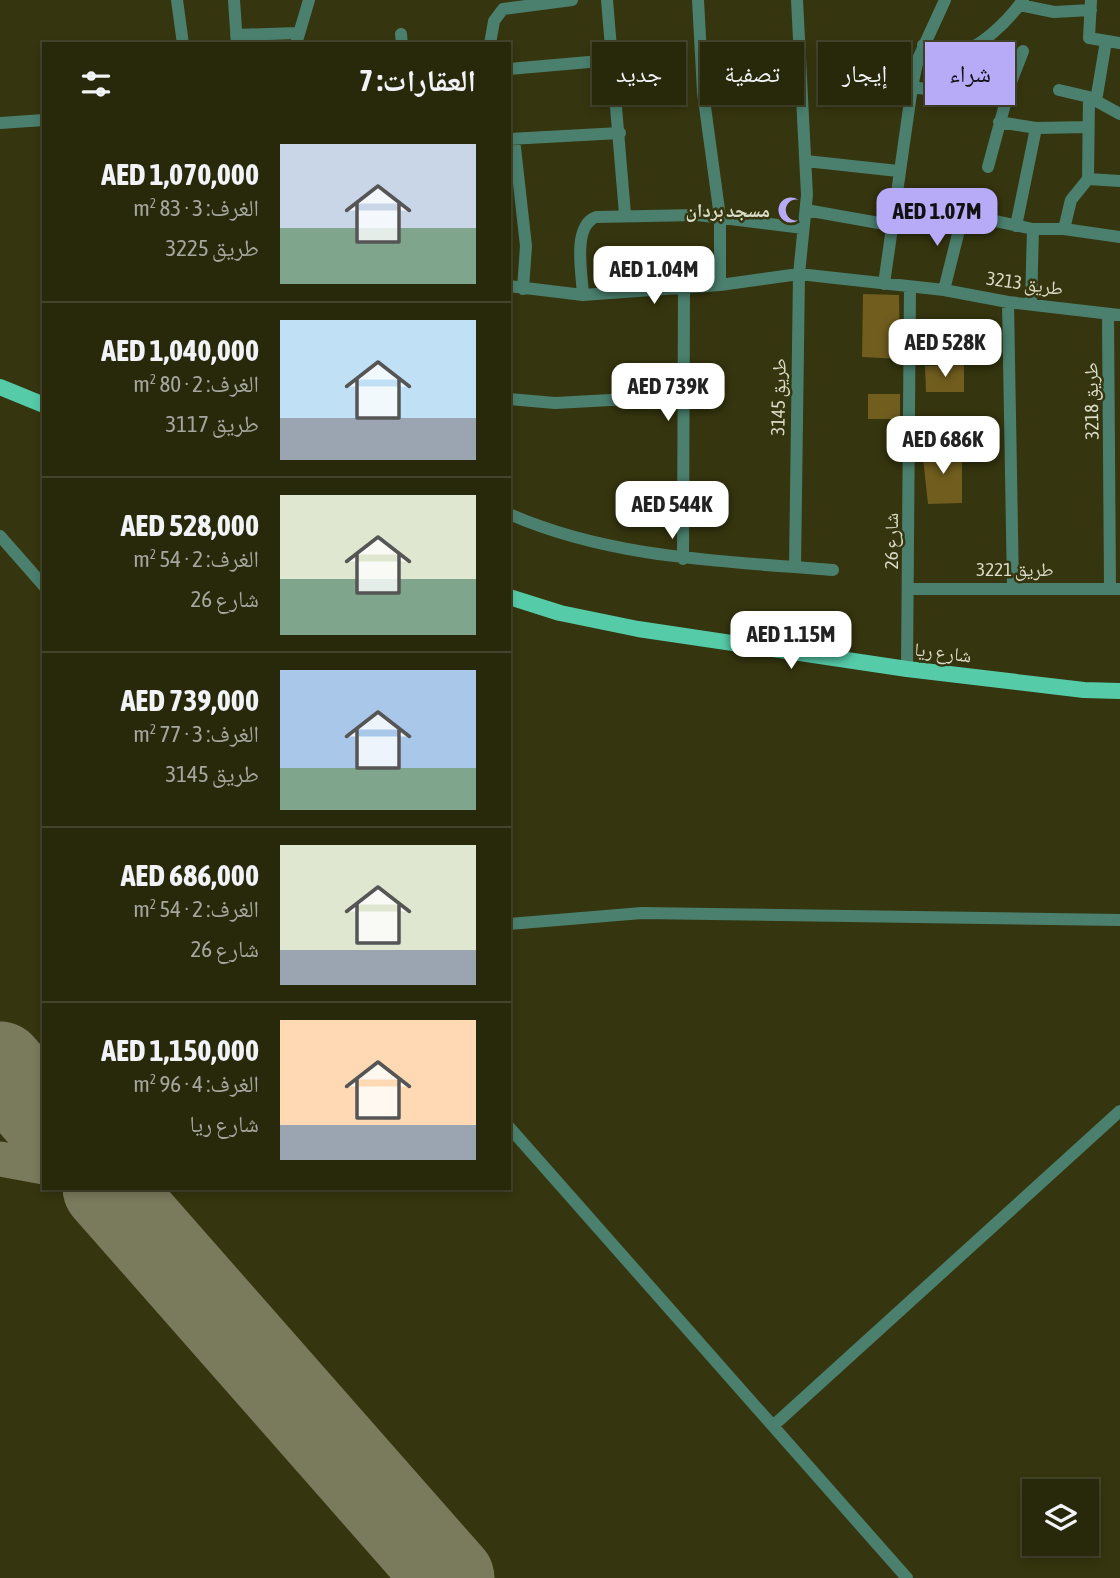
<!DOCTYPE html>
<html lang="ar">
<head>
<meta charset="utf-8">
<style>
  body { margin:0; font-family:"Asap Condensed","Noto Naskh Arabic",sans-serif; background:#303014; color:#f1f3f6; direction:rtl; height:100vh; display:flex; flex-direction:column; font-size:26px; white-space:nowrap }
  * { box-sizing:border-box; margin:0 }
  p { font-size:23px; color:#a5a69d }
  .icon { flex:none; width:38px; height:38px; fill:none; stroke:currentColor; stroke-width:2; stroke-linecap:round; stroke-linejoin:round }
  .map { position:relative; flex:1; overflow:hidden; direction:ltr }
  .side { position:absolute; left:42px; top:42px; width:469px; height:1148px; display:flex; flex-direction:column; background:#28280b; border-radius:0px; box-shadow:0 4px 10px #0003,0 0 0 2px #44442c; direction:rtl }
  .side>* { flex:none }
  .banner { position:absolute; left:532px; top:42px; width:483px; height:63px; direction:rtl; display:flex; gap:14px }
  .tools { position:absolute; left:1022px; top:1479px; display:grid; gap:14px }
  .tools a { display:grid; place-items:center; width:77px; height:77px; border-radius:0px; background:#28280b; box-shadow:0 4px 10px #0003,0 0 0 2px #44442c; font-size:35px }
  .price { position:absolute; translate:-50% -60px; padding:0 16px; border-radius:14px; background:#fff; color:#222; font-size:23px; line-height:46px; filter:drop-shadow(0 2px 4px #0008) }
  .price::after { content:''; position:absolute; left:50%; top:42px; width:21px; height:16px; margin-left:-10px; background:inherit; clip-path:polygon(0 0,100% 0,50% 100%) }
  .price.on { background:#b7abf8; color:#111 }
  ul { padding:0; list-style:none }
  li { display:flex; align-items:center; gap:21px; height:175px; padding:0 35px }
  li+li { border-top:2px solid #44442c }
  li span { display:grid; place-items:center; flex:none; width:196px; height:140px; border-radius:0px; color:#555 }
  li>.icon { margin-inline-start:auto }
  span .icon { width:84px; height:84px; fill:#fffc; stroke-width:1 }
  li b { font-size:30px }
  h2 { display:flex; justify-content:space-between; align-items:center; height:84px; padding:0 35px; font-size:30px }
  .tag { padding:0 24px; border-radius:0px; background:#28280b; box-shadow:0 4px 10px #0003,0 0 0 2px #44442c; font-size:24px; line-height:63px }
  .tag.on { background:#b7abf8; color:#111 }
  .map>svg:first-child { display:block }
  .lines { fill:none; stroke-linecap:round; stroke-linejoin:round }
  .taxiway { stroke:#7a7a5c; stroke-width:35 }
  .runway { stroke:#7a7a5c; stroke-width:89 }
  .building { fill:#715d1e }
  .minor { stroke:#4b806e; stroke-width:12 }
  .major { stroke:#55cba8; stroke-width:16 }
  .labels { text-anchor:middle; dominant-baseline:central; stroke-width:5; stroke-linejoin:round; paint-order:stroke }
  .poi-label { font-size:19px; font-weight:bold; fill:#dbdcc7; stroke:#35350f; text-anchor:end }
  .street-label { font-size:19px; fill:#dbdcc7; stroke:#35350f }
</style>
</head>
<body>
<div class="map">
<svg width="1120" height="1578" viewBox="0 0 1120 1578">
  <rect width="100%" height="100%" fill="#35350f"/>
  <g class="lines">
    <path class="taxiway" d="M0,1159L44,1167
      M91,1188L130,1215"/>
    <path class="runway" d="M0,1066L44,1116
      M107,1188L450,1578"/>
  </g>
  <path class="building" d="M863,294L899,295L900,359L862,357Z
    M964,365V392H926L925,366Z
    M868,394H900V419H868Z
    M922,449L962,450V503L928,504Z"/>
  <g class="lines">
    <path class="minor" d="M177,0L183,44
      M234,0L237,44
      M607,0L625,214
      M698,0L703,92L720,217V285
      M1091,0L1089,38L1120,43
      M1020,5L1054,12L1091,10
      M401,34L402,44
      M236,35L297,33
      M296,44L309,0
      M490,44L494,21L503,9L572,0
      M923,45C931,49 940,54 949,54C976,54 1008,21 1023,0
      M509,69L612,60
      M912,87L1005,101
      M1059,90L1089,97L1120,114
      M1096,101L1106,41
      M999,122L1036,128L1088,127
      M0,123L44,120
      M509,139L620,133
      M514,139L526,246L523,289
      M806,161L898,171
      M988,167L1011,82L1023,51
      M1088,179L1120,181
      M894,198L951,210
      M806,210L890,225
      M1016,226L1036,128
      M1064,229L1071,200L1088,179L1089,97
      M884,284L912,87L918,59L945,0
      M509,286L583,295L720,285L799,274L944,290L1008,302L1120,315
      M944,290L963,214L1033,229H1064L1120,237
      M583,295C582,273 572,226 596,217L698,215L803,228
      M1008,302L1013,587
      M1031,304L1033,229
      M1108,314L1110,588
      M509,399L555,403L685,396
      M509,514C612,559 723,561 833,570
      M0,536L44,586
      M683,559L684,288
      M795,567L799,274L807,195L797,0
      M910,589H1120
      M907,669L910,287
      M509,924L642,913L1120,920
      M509,1127L907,1578
      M774,1425L1120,1111"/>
    <path class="major" d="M0,387L44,405
      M509,597L560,613L638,629L907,669L1084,690L1120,691"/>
  </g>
  <defs>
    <g id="mosque-bare" transform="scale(2.1)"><path d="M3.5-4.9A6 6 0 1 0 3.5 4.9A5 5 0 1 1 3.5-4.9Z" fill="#b7abf8" stroke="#35350f" stroke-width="2.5" paint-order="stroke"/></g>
  </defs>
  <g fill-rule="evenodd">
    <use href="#mosque-bare" x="791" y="210"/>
  </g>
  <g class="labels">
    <g class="poi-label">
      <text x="770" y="210">مسجد بردان</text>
    </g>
    <g class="street-label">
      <text transform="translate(1025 283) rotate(8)">طريق 3213</text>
      <text transform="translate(778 397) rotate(-89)">طريق 3145</text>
      <text transform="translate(1091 401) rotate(-91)">طريق 3218</text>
      <text transform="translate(891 541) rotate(-90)">شارع 26</text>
      <text x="1015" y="569">طريق 3221</text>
      <text transform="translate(943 652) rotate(7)">شارع ريا</text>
    </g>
  </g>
</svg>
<div class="tools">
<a><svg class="icon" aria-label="layers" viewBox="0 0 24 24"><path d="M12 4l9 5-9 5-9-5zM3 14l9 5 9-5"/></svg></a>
</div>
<b class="price on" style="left:937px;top:248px">AED 1.07M</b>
<b class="price" style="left:654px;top:306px">AED 1.04M</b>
<b class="price" style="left:945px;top:379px">AED 528K</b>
<b class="price" style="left:668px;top:423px">AED 739K</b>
<b class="price" style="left:943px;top:476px">AED 686K</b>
<b class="price" style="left:672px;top:541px">AED 544K</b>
<b class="price" style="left:791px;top:671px">AED 1.15M</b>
<div class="banner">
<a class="tag on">شراء</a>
<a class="tag">إيجار</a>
<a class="tag">تصفية</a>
<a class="tag">جديد</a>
</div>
<section class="side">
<h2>العقارات: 7<svg class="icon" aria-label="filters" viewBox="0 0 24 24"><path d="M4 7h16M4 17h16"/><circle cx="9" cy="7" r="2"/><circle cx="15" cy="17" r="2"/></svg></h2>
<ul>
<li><span style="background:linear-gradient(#c9d6e8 60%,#7fa58c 0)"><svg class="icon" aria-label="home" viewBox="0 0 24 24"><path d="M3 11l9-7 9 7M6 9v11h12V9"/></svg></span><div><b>AED 1,070,000</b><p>الغرف: 3 · 83 m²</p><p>طريق 3225</p></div></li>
<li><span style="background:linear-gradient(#bfe0f5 70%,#9aa5b1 0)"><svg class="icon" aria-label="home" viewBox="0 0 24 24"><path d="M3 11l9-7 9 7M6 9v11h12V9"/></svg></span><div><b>AED 1,040,000</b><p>الغرف: 2 · 80 m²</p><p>طريق 3117</p></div></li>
<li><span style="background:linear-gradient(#dfe7d0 60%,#7fa58c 0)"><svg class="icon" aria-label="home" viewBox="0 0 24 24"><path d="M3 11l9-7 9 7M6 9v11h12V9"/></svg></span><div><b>AED 528,000</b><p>الغرف: 2 · 54 m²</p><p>شارع 26</p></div></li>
<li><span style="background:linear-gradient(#a9c7e8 70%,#7fa58c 0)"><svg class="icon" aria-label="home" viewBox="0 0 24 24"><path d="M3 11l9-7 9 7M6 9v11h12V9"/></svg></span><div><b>AED 739,000</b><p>الغرف: 3 · 77 m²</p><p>طريق 3145</p></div></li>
<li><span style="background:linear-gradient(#dfe7d0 75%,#9aa5b1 0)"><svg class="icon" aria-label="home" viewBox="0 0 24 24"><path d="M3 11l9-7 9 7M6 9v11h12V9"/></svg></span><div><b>AED 686,000</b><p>الغرف: 2 · 54 m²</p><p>شارع 26</p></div></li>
<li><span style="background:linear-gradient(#ffd9b3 75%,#9aa5b1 0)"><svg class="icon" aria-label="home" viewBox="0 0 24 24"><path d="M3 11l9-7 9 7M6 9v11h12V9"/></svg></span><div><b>AED 1,150,000</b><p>الغرف: 4 · 96 m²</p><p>شارع ريا</p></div></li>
</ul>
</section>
</div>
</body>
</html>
